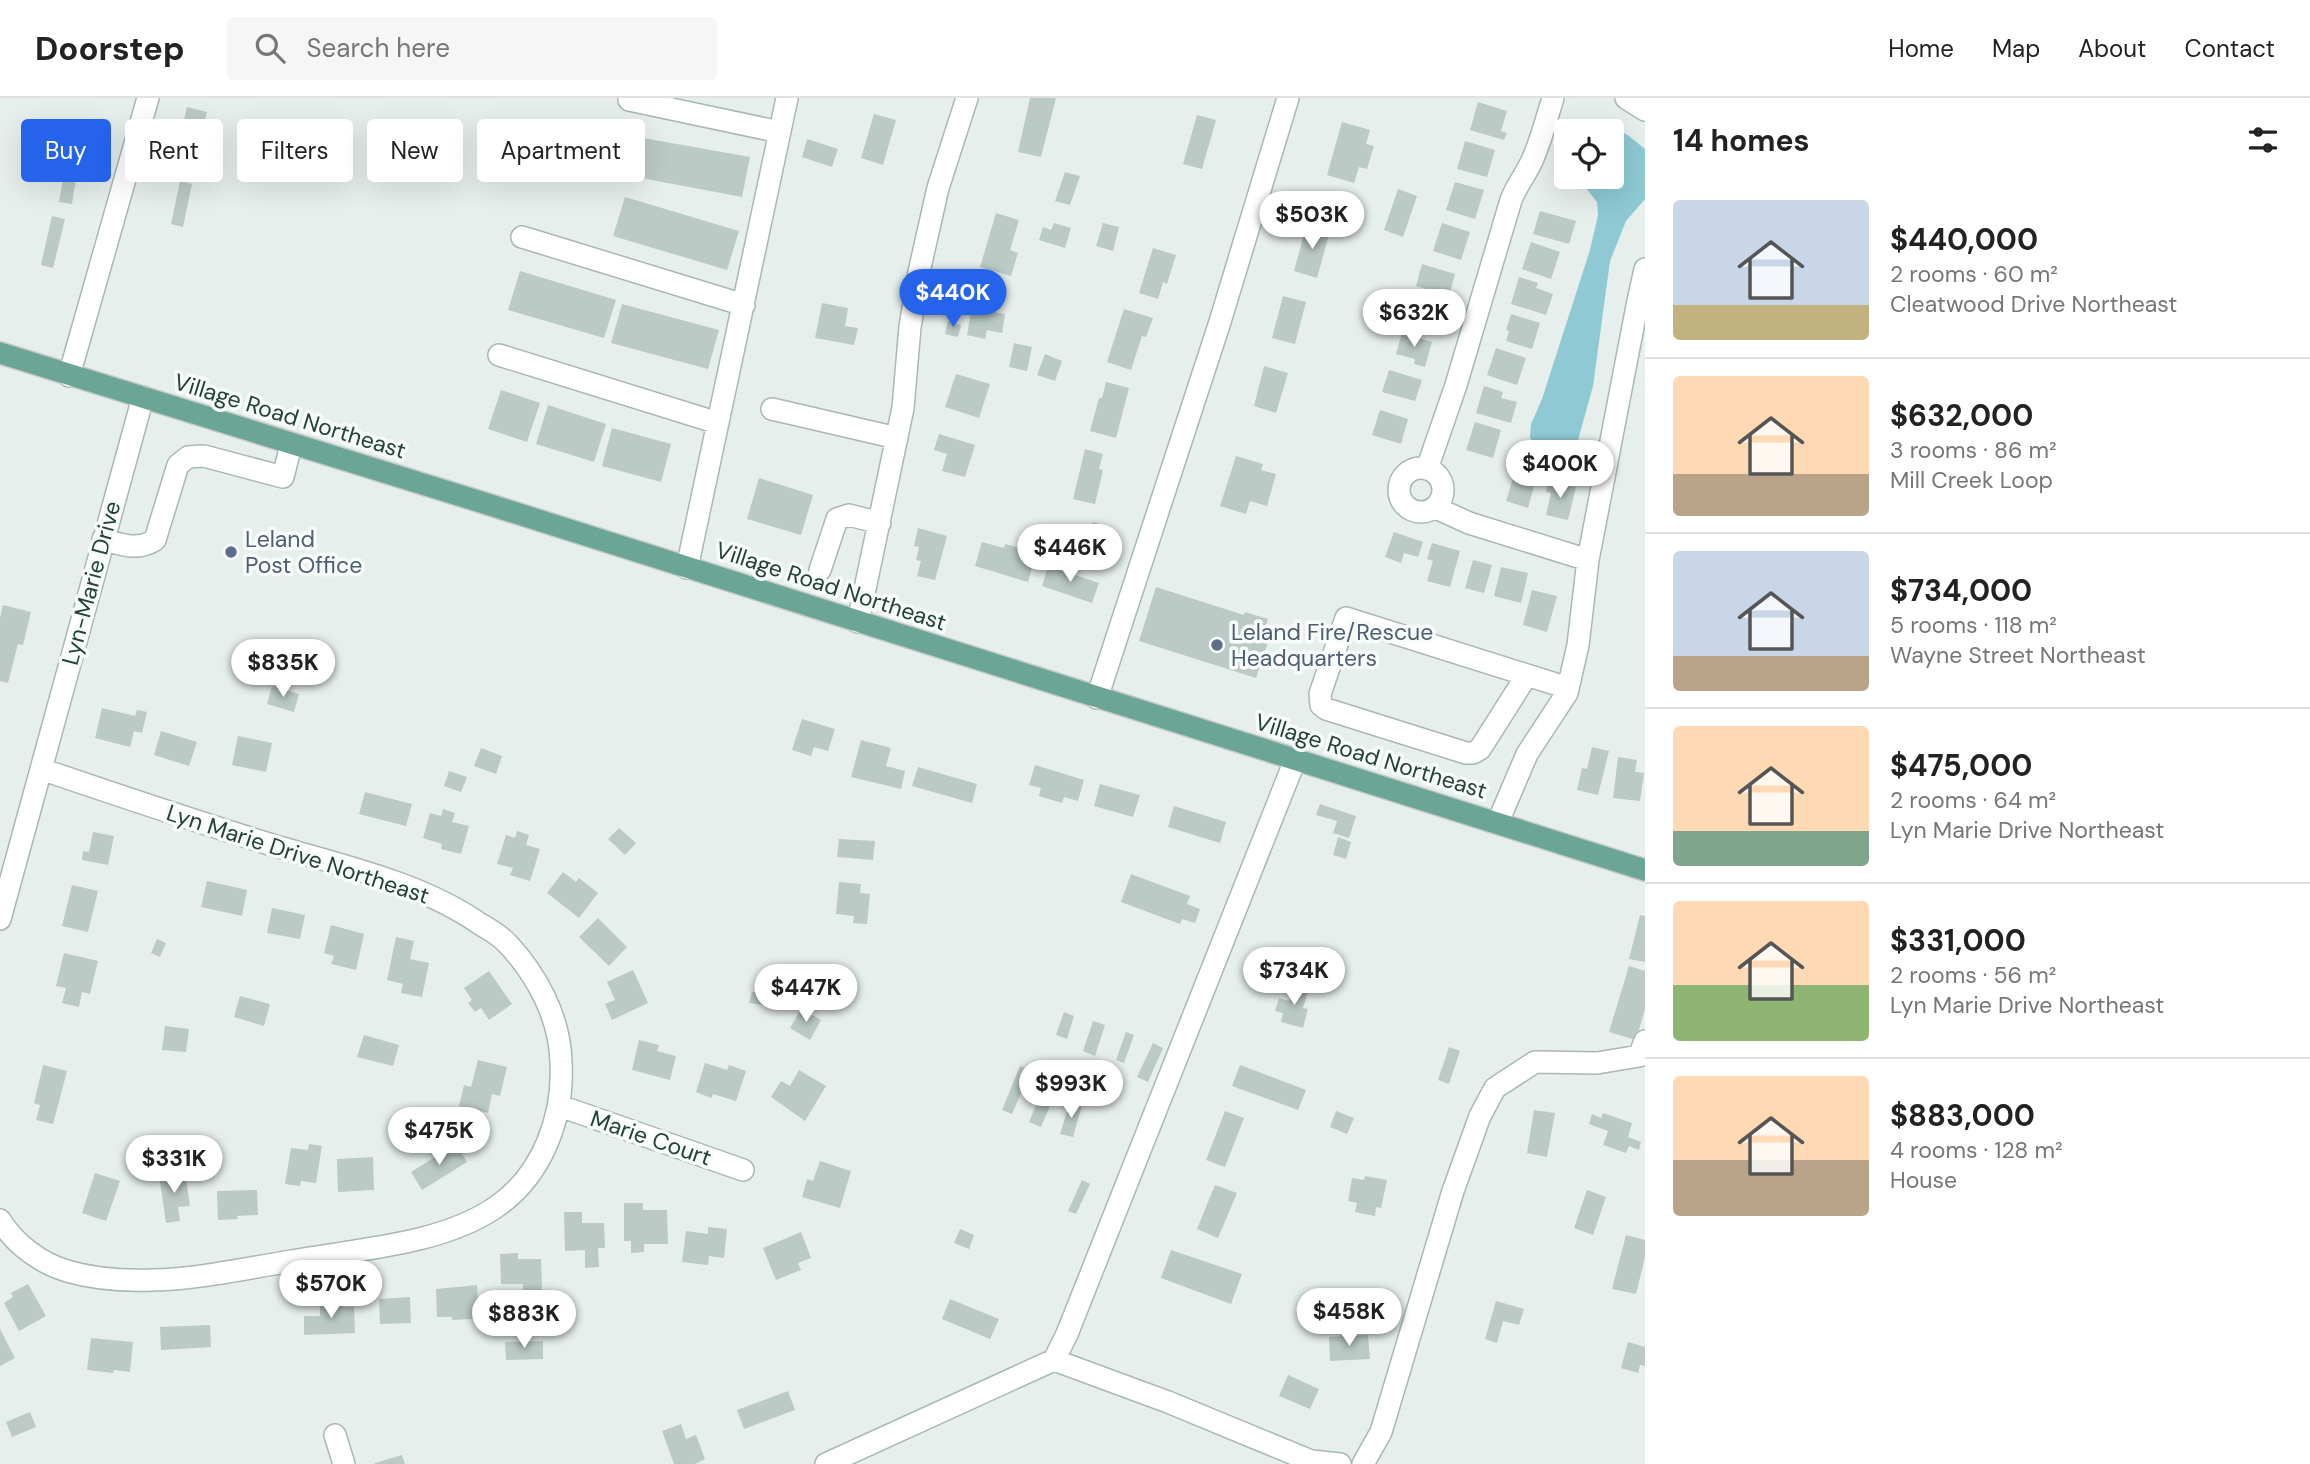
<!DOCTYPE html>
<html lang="en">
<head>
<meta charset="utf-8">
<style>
  body { margin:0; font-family:"DM Sans",sans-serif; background:#f6f6f6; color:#222; height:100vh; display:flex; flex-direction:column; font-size:26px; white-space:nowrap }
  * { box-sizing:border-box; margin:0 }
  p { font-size:23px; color:#767676 }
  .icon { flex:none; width:38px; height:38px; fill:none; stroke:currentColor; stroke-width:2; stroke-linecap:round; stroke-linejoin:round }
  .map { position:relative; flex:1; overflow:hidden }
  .side { display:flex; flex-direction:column; background:#fff; width:665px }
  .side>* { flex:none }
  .banner { position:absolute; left:21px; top:21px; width:665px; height:63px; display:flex; gap:14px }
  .tools { position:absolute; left:1554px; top:21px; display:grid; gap:14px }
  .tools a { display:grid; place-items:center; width:70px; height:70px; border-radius:7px; background:#fff; box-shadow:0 7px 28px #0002; font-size:35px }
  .price { position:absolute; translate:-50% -60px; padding:0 16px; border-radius:24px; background:#fff; color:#222; font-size:23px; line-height:46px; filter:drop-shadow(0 2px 4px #0008) }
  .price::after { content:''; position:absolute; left:50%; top:42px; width:21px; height:16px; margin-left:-10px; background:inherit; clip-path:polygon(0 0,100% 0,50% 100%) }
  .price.on { background:#2563eb; color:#fff }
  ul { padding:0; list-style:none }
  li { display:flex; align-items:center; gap:21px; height:175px; padding:0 28px }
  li+li { border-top:2px solid #e0e0e0 }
  li span { display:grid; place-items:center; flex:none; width:196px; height:140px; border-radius:7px; color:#555 }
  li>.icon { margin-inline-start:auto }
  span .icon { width:84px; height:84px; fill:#fffc; stroke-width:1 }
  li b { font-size:30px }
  h2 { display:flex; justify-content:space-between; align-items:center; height:84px; padding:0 28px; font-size:30px }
  .pill { padding:0 24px; border-radius:7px; background:#fff; box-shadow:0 7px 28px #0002; font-size:24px; line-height:63px }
  .pill.on { background:#2563eb; color:#fff }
  header { display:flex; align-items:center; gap:42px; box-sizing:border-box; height:98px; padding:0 35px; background:#fff; border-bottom:2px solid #e0e0e0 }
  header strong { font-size:33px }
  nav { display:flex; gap:38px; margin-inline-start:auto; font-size:24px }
  .search { width:490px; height:63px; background:#f6f6f6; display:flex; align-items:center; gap:18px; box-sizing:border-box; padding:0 24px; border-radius:7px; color:#767676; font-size:26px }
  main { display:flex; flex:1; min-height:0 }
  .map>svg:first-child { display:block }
  .water { fill:#8ec9d4 }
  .building { fill:#bbcac4 }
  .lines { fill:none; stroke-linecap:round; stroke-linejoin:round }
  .minor-casing { stroke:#a8b8b2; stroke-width:24 }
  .major-casing { stroke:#c2cac8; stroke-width:24 }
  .minor { stroke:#fff; stroke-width:21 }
  .major { stroke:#6aa596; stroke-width:21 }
  .service-dot { fill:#5c6f8a; stroke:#f7fbf9; stroke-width:2.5 }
  .labels { text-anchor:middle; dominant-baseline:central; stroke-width:7; stroke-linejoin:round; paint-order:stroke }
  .street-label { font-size:23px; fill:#24423a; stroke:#f7fbf9 }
  .service-label { font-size:23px; fill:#4e5e75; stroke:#f7fbf9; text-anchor:start }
</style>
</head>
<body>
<header>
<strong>Doorstep</strong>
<div class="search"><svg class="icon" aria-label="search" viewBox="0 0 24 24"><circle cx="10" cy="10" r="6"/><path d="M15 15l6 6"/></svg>Search here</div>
<nav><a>Home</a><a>Map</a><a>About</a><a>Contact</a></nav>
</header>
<main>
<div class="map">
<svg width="1645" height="1366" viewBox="0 0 1645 1366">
  <rect width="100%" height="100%" fill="#e6efeb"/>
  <path class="water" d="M1612,28L1629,38L1645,51V101L1626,123L1610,163L1593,288L1575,353L1565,359L1543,353L1534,348L1530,339L1531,326L1542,301L1590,152L1598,117L1597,104L1577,79H1612V33H1583L1594,29Z"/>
  <path class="building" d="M1030,0H1056L1041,59L1018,54Z
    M1478,4L1507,13L1501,33L1507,35L1504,42L1470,32Z
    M187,9L207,14L198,54L178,49Z
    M874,16L896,22L883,67L861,60Z
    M1197,17L1216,22L1202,71L1183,66Z
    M1342,24L1370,32L1366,46L1374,48L1367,71L1359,69L1354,85L1327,77Z
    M632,38L750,59L742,99L625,77Z
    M807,41L838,51L832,69L802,59Z
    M1465,43L1495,52L1487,79L1457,71Z
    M67,58L79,60L72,106L59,104Z
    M1065,74L1080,78L1070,107L1055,103Z
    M180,83L192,86L183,129L171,126Z
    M1455,84L1484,92L1475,121L1446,112Z
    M1398,91L1417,98L1403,139L1384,132Z
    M625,99L739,133L727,172L613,138Z
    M1540,113L1576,123L1569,146L1533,136Z
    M996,115L1019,122L1010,152L1018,155L1011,178L980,169Z
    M52,118L65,121L53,170L41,167Z
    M1054,125L1071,130L1065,150L1039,142L1043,129L1051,132Z
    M1103,125L1119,129L1113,153L1096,148Z
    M1442,125L1470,134L1461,162L1433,153Z
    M1307,126L1330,133L1317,180L1294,173Z
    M1531,144L1560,154L1551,181L1522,171Z
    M1153,150L1176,157L1167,186L1163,184L1158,201L1139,195Z
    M1422,166L1455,176L1449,198L1416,188Z
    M520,173L616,202L604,240L508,212Z
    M1519,179L1538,185L1536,190L1553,196L1546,217L1511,206Z
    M971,190L997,196L994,214L1005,216L1002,235L987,232L985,241L967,237L971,213L967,212Z
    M1283,198L1306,204L1295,246L1272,240Z
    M1412,198L1428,203L1426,208L1444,214L1438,235L1405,225Z
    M822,205L848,210L845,228L858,230L854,247L815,240Z
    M622,206L719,232L708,271L611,245Z
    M1124,211L1153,220L1146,239L1142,238L1131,272L1107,264Z
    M1511,216L1540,225L1532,251L1506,243L1509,233L1506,232Z
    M948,223L961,227L958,239L945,236Z
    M1402,235L1432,244L1425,269L1414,266L1415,261L1396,256Z
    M1014,245L1032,249L1027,273L1009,269Z
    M1496,250L1526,260L1517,287L1487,277Z
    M1045,256L1062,263L1055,283L1037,277Z
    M1264,268L1288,275L1276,315L1254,308Z
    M1389,272L1422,282L1415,303L1382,294Z
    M956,276L990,286L979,320L945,309Z
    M1106,284L1129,290L1116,340L1090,333L1099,300H1102Z
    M1484,288L1503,294L1501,300L1517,304L1511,325L1476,315Z
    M501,292L540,305L527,344L488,331Z
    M548,307L606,326L594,364L536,346Z
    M1380,312L1408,321L1401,346L1372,337Z
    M1475,324L1501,332L1493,360L1466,352Z
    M612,330L671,346L661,384L602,368Z
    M939,336L975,347L965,379L942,373L947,356L934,352Z
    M1085,351L1103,356L1099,371L1103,372L1095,406L1073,401Z
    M1236,358L1263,366L1261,372L1276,376L1267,408L1250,403L1246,416L1220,408Z
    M1516,371L1537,377L1528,410L1506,403Z
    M759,380L813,397L801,437L747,421Z
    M1548,383L1576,389L1568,422L1546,417L1551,395L1546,394Z
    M1093,424L1116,433L1111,448L1087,439Z
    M918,430L947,438L935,482L917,478L921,463L916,462L919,449L914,448Z
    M1394,434L1423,444L1418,459L1404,455L1401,465L1385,459Z
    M982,444L1004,450L1005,446L1021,450L1019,458L1034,462L1028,484L975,468Z
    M1086,445L1102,451L1096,465L1080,459Z
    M1432,445L1460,453L1450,489L1427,483L1433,463L1427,461Z
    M1473,462L1492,467L1484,495L1465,490Z
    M1048,468L1099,485L1092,505L1042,488Z
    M1501,469L1528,475L1521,505L1494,498Z
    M1156,489L1244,517L1245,514L1268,521L1265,530L1272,532L1256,580L1139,543Z
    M1532,492L1557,498L1547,534L1523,527Z
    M3,507L31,514L23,547L18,546L8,585L0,583V520Z
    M272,588L299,596L294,614L267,606Z
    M102,610L135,618L137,612L147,614L142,635L134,633L130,649L95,640Z
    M802,621L835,631L828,653L814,649L811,658L792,652Z
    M161,633L197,644L189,668L154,657Z
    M238,638L272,645L266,674L232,667Z
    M861,642L891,650L886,668L905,673L901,691L851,679Z
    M1592,649L1609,653L1598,697L1577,692L1582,670L1587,671Z
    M481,650L502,658L496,676L474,668Z
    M1618,659L1637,662L1635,674L1644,675L1640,703L1613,700Z
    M1035,667L1084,682L1078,703L1064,699L1062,705L1039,698L1041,690L1029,687Z
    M918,669L977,686L972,705L912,688Z
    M449,673L467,679L461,694L444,688Z
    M1100,686L1140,697L1133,719L1094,708Z
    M365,694L412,706L406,728L359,716Z
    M1320,706L1356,718L1349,740L1333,735L1337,723L1316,717Z
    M1174,708L1226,724L1220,745L1168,729Z
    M443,711L455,715L452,724L469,728L461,756L441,751L442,746L423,740L430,715L441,718Z
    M619,730L636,745L625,757L608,741Z
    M517,733L529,737L526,747L540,751L530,783L510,777L513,770L497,766L506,737L515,740Z
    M93,734L114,738L108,767L82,762L83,753L89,754Z
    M1338,739L1351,744L1346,761L1333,757Z
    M839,741L875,743L873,762L837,759Z
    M563,774L576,784L579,780L598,795L579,820L547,795Z
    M1131,776L1190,798L1187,806L1200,811L1195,825L1182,821L1180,826L1121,804Z
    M207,783L247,792L242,818L201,809Z
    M839,784L861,786L860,795L870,796L867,826L853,825L854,818L836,816Z
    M72,787L98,793L88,834L62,828Z
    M272,810L305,817L300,841L267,835Z
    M1640,817L1645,818V864L1629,861Z
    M598,820L627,849L609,868L579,839Z
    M331,827L364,836L356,872L331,866L334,858L324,855Z
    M396,839L414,843L410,861L429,865L422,899L401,895L403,886L387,882Z
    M157,841L166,845L160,859L151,855Z
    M64,855L98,863L90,896L82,894L79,909L62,905L66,890L56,888Z
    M1629,868L1645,873V911L1636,942L1609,934Z
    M633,872L648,905L612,922L605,906L615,902L607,884Z
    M489,873L512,906L489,922L481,910L475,914L468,905L472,902L464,890Z
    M1293,886L1309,890L1303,910L1308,911L1303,930L1281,924L1283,915L1275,913L1279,900L1289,903Z
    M752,894L765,896L763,907L749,905Z
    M240,898L270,906L264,928L234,919Z
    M801,911L821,922L810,942L790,930Z
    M1064,914L1074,918L1067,941L1056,937Z
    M1093,923L1105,927L1095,958L1083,953Z
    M165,928L189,931L186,954L162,952Z
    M1126,934L1134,937L1124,965L1116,962Z
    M364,937L399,947L393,968L357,959Z
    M639,942L659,947L657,953L676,958L670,982L632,972Z
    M1153,945L1163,950L1148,984L1137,979Z
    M1449,949L1460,953L1449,986L1438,982Z
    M478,962L507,969L500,998L492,996L488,1015L459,1008L464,987L471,989Z
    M705,965L727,972L729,967L746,973L736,1003L713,996L711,1000L696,994Z
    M43,967L67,973L53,1026L36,1022L40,1007L34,1005Z
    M1240,967L1306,992L1298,1012L1232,988Z
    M1020,968L1031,972L1012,1016L1002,1012Z
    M799,972L826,988L805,1023L771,999L781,983L790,988Z
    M1045,986L1057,992L1041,1029L1029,1024Z
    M1070,1004L1082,1007L1073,1039L1060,1036Z
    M1534,1012L1555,1015L1547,1059L1527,1055Z
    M1225,1013L1244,1020L1225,1069L1206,1062Z
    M1336,1013L1354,1020L1347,1036L1330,1029Z
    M1603,1015L1632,1025L1628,1039L1641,1044L1639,1052L1629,1048L1626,1055L1603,1047L1608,1033L1589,1026L1592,1016L1601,1020Z
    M309,1046L322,1048L316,1085L301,1083L300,1088L285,1086L291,1050L308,1052Z
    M456,1046L467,1064L422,1092L411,1074Z
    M373,1059L374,1092L338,1094L337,1061Z
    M820,1063L851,1073L840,1110L802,1099L807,1081L813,1083Z
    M185,1074L190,1108L178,1109L180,1123L166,1125L159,1077Z
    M95,1075L120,1083L106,1123L82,1115Z
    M1365,1078L1387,1082L1381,1110L1376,1109L1375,1118L1355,1114L1357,1105L1348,1103L1352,1080L1364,1082Z
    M1082,1082L1090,1086L1076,1116L1068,1113Z
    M1215,1087L1237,1095L1218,1140L1197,1131Z
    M257,1092L258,1117L237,1118L238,1121L218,1122L217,1093Z
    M1587,1092L1606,1099L1593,1137L1574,1130Z
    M624,1105H643V1112H667L668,1146H644V1154L631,1155V1143H624Z
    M564,1114H582V1125H604L605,1150H598L599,1169L585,1170V1152L565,1153Z
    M708,1129L727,1131L724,1160L709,1158L708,1167L682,1164L686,1133L708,1136Z
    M960,1131L974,1137L969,1151L954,1145Z
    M801,1134L811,1160L798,1165L801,1172L776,1182L763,1150Z
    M1626,1137L1645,1142V1159L1636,1196L1612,1191Z
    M1171,1152L1242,1176L1231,1206L1161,1180Z
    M518,1155V1161H541L542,1193H535V1213L503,1214V1198H523V1186H501L500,1156Z
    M28,1186L46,1218L19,1233L4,1205L13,1199L11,1195Z
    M477,1187L478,1208H472L473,1221L452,1222V1219H437L436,1191Z
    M410,1199L411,1225L380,1226L379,1201Z
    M950,1201L999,1221L990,1241L942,1221Z
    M343,1203L344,1209H354L355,1235L304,1237V1218H320V1204Z
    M1496,1203L1524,1211L1519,1227L1503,1223L1497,1245L1485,1241Z
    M210,1227L211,1249L161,1252L160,1229Z
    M0,1231L15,1260L0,1268Z
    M1368,1237L1370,1261L1330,1263L1329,1239Z
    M91,1240L133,1244L130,1274L114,1272L113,1275L87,1272Z
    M543,1243V1261L506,1262L505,1244Z
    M1628,1244L1645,1249V1268L1640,1267L1638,1275L1621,1270Z
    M1288,1277L1319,1291L1310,1311L1279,1298Z
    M788,1293L795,1312L744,1331L737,1312Z
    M30,1314L36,1329L12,1339L6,1324Z
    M681,1326L686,1341L696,1337L705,1361L695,1366H674L662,1333Z
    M402,1357L405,1366H375V1365Z"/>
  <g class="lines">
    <g class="minor-casing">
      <path id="minor" d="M630,0L629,2L780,34
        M1626,0L1645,12
        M522,139L744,207
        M1637,208L1645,171
        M499,257L718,325
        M69,278L148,0
        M772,311L897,340
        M1399 392a22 22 0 1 1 44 0a22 22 0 1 1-44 0Z
        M1427,371L1456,287L1511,102C1517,86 1528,74 1534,58C1542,39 1547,19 1553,0
        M1436,410L1469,425L1588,462
        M103,441C122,447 137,453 155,442L178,367L188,359L204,358L283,379L291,347
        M687,470L787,0
        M820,472L837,421L849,417L880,425
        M858,524L903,310L910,229L919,174L938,90L967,0
        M1527,577L1480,651L1473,655H1466L1326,611L1321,607L1320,596L1346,520L1568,590
        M1097,600L1219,227L1288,0
        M1498,724L1527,656L1567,595L1578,547L1588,462L1637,208L1645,210
        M0,821L143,299
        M560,1008L743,1072
        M0,1122C15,1146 40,1165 67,1173C94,1181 126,1183 153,1182C199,1181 247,1170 292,1163C357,1151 441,1147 496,1109C543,1077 564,1018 561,964C560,920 537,877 507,845C500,838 489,831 480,826C420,784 339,767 269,746C192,722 117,697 41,671
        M1054,1262L1168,1304L1311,1363L1340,1366
        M335,1337L344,1366
        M826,1366L1054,1262L1067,1236L1295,662
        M1363,1366L1381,1334L1453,1093L1480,1018L1495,990L1535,964L1597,965L1639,958L1645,943"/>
    </g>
    <g class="major-casing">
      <path id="major" d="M0,255L481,404L1645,772"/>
    </g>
    <use href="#minor" class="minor"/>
    <use href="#major" class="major"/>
  </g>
  <g class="service-dot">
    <circle cx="231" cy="454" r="7"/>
    <circle cx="1217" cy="547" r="7"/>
  </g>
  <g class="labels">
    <g class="street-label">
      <text transform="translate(290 318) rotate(17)">Village Road Northeast</text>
      <text transform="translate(91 485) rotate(-75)">Lyn-Marie Drive</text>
      <text transform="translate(831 488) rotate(18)">Village Road Northeast</text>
      <text transform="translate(1371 658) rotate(17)">Village Road Northeast</text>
      <text transform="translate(298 756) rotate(18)">Lyn Marie Drive Northeast</text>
      <text transform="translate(651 1040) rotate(19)">Marie Court</text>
    </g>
    <g class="service-label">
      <text x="245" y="441">Leland<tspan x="245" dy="26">Post Office</tspan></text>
      <text x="1231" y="534">Leland Fire/Rescue<tspan x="1231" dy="26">Headquarters</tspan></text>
    </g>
  </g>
</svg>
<div class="tools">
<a><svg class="icon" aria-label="locate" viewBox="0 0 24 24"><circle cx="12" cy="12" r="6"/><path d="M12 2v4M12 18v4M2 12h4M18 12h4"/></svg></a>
</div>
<b class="price" style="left:1312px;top:153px">$503K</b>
<b class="price on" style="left:953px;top:231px">$440K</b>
<b class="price" style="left:1414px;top:251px">$632K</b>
<b class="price" style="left:1560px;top:402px">$400K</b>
<b class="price" style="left:1070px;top:486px">$446K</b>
<b class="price" style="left:283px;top:601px">$835K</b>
<b class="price" style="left:1294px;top:909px">$734K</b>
<b class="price" style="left:806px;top:926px">$447K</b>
<b class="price" style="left:1071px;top:1022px">$993K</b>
<b class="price" style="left:439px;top:1069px">$475K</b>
<b class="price" style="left:174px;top:1097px">$331K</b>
<b class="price" style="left:331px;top:1222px">$570K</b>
<b class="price" style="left:1349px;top:1250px">$458K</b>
<b class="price" style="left:524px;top:1252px">$883K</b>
<div class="banner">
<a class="pill on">Buy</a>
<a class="pill">Rent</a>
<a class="pill">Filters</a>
<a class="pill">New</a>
<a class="pill">Apartment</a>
</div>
</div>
<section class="side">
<h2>14 homes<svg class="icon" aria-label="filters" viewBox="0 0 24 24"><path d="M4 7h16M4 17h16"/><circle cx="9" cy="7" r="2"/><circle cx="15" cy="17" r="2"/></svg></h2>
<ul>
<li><span style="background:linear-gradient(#c9d6e8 75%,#c2b280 0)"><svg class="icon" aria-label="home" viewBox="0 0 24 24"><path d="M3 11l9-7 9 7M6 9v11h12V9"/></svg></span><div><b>$440,000</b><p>2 rooms · 60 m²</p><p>Cleatwood Drive Northeast</p></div></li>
<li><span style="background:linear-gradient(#ffd9b3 70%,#b9a48a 0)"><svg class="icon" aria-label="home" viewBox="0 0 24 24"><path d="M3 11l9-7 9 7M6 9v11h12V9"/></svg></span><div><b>$632,000</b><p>3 rooms · 86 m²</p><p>Mill Creek Loop</p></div></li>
<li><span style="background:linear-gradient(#c9d6e8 75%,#b9a48a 0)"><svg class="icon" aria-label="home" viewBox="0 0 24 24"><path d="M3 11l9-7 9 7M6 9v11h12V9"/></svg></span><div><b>$734,000</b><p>5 rooms · 118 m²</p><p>Wayne Street Northeast</p></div></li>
<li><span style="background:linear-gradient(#ffd9b3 75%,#7fa58c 0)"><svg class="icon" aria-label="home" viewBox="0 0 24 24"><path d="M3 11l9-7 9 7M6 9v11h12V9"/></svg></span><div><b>$475,000</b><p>2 rooms · 64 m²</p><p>Lyn Marie Drive Northeast</p></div></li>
<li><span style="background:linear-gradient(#ffd9b3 60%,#8fb573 0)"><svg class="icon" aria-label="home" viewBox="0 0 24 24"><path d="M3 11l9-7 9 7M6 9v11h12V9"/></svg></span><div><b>$331,000</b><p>2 rooms · 56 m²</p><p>Lyn Marie Drive Northeast</p></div></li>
<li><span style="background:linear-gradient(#ffd9b3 60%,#b9a48a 0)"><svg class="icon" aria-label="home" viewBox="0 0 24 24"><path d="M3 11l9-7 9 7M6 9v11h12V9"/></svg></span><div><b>$883,000</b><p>4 rooms · 128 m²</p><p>House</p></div></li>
</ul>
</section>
</main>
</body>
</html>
